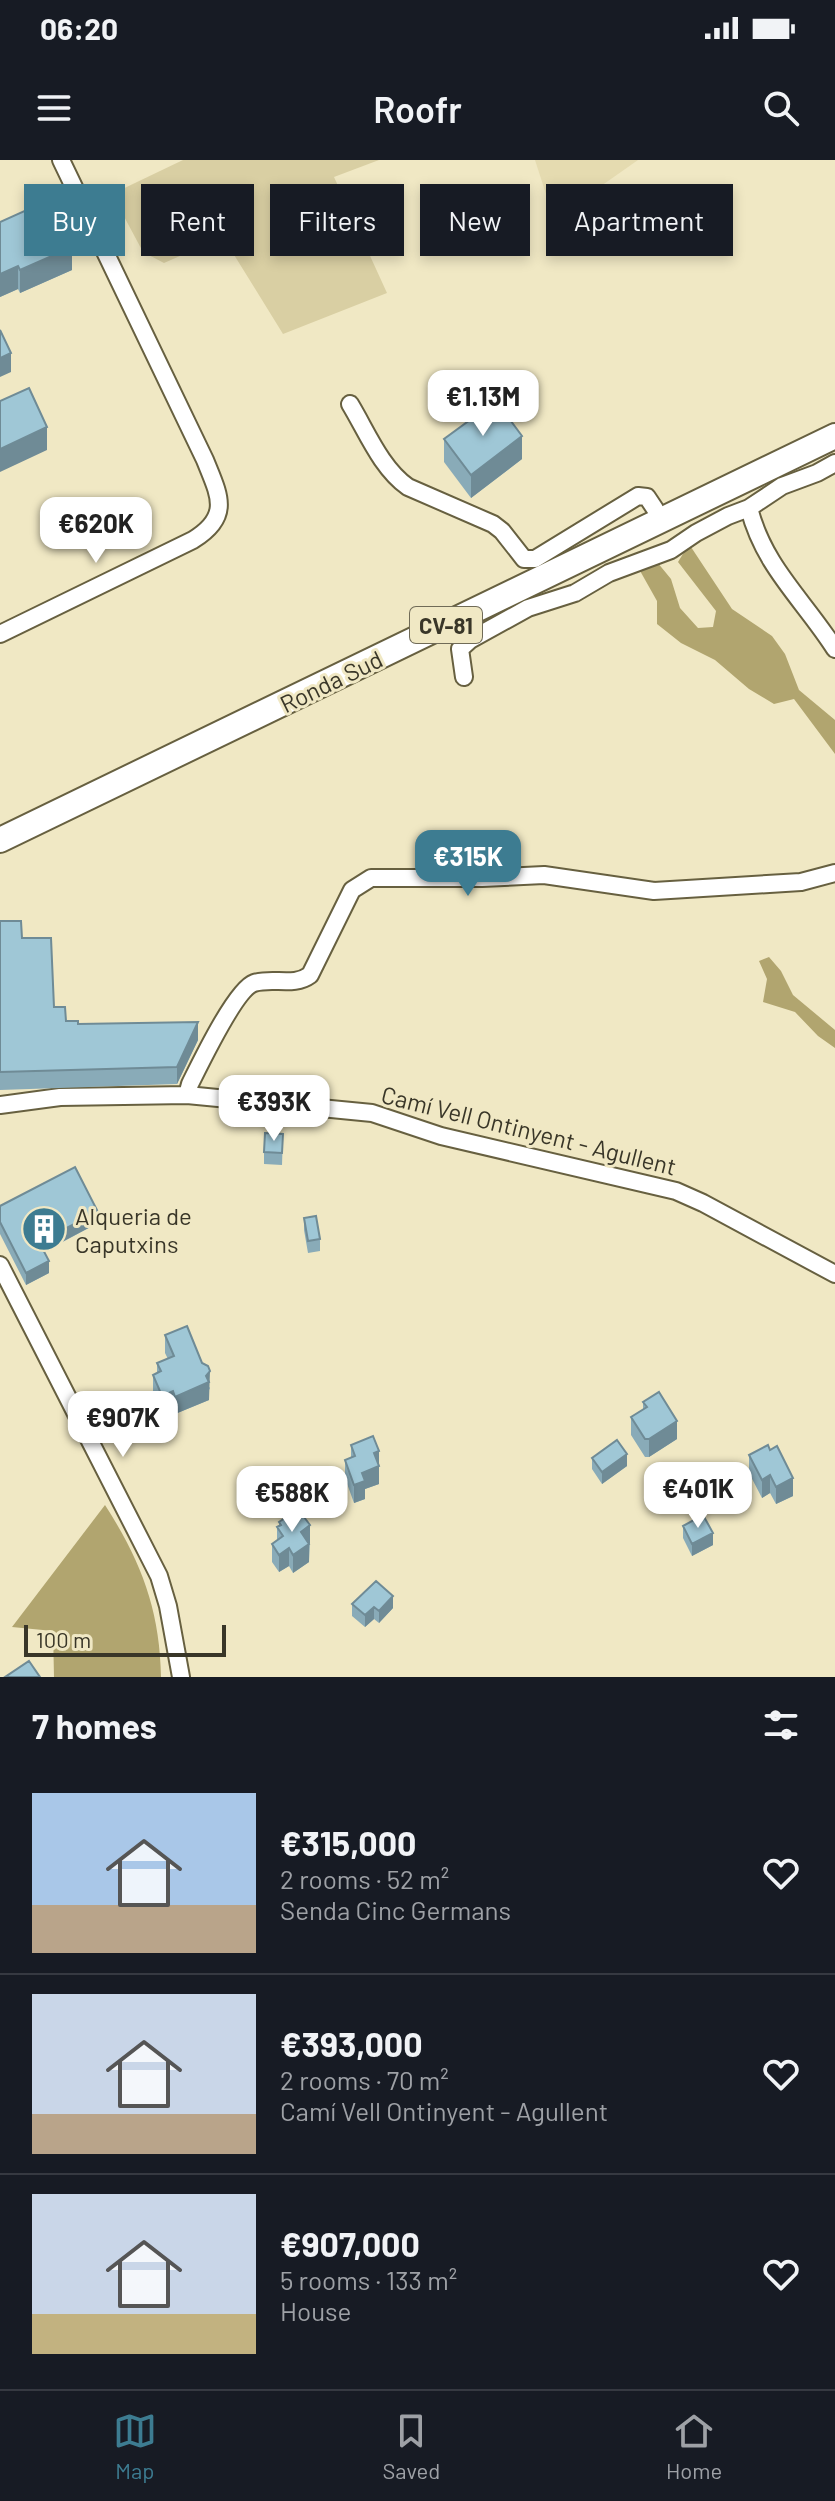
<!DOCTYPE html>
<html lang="en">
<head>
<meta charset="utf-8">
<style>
  body { margin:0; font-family:Barlow,sans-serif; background:#242831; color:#f1f3f6; height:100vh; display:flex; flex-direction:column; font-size:30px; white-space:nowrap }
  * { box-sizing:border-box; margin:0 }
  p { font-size:26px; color:#9ea1a6 }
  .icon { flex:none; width:44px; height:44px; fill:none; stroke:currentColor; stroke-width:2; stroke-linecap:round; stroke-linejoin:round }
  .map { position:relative; height:1517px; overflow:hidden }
  .sheet { display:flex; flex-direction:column; background:#171b24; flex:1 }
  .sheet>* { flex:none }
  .banner { position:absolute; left:24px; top:24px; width:788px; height:72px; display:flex; gap:16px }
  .scale { position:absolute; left:24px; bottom:20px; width:202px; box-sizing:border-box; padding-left:8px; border:4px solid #393628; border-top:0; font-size:22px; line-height:28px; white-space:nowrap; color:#393628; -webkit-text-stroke:6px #f0e8c4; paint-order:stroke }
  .price { position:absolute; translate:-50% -68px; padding:0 18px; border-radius:16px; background:#fff; color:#222; font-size:26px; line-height:52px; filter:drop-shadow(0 2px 4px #0008) }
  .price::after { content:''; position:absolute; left:50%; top:48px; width:24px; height:18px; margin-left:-12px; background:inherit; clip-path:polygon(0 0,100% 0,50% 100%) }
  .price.active { background:#3d7c91; color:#fff }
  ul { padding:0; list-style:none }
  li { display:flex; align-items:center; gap:24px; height:200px; padding:0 32px }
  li+li { border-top:2px solid #363941 }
  li span { display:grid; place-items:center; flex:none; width:224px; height:160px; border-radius:0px; color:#555 }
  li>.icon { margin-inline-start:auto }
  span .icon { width:96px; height:96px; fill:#fffc; stroke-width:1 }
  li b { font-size:34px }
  h2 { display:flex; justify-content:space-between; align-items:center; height:96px; padding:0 32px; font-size:34px }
  .tag { padding:0 28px; border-radius:0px; background:#171b24; box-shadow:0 4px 12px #0003; font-size:28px; line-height:72px }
  .tag.active { background:#3d7c91; color:#fff }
  .status { display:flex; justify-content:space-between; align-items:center; height:56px; padding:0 40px; background:#171b24; direction:ltr }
  .status svg { height:22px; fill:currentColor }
  header { display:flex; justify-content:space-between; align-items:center; height:104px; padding:0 32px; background:#171b24; font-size:36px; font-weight:600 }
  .tabs { display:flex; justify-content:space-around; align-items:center; height:112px; border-top:2px solid #363941; background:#171b24; font-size:22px; color:#9ea1a6 }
  .tabs a { display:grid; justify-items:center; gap:4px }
  .tabs .active { color:#3d7c91 }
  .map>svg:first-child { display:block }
  .built { fill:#e5dbb0 }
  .green { fill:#d9cfa3 }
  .forest { fill:#b1a56f }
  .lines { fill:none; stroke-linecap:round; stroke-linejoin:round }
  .street-casing { stroke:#676040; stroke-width:20 }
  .primary-casing { stroke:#676040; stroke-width:28 }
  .street { stroke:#fff; stroke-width:16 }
  .primary { stroke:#fff; stroke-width:24 }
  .wall { fill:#89abb8 }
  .shaded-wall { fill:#6f8b96 }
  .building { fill:#9fc7d6; stroke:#6f8b96; stroke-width:2 }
  .labels { text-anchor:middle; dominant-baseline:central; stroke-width:6; stroke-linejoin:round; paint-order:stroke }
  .shield { fill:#f0e8c4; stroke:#706b57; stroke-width:2 }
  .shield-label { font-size:22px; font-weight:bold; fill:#393628 }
  .street-label { font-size:24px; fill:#393628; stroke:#f0e8c4 }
  .poi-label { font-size:24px; fill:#393628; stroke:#f0e8c4; text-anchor:start }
</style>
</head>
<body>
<div class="status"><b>06:20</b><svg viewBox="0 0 49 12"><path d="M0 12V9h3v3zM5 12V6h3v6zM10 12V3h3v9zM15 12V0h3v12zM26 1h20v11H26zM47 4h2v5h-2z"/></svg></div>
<header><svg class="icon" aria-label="menu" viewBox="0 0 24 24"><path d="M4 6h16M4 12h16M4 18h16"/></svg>Roofr<svg class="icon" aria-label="search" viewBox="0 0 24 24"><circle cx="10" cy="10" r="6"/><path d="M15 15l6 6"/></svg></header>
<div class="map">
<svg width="835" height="1517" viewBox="0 0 835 1517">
  <rect width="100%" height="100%" fill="#f0e8c4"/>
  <path class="built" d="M535,0H638L554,59Z"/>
  <path class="green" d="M183,0H379L334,17L387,133L283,174L223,77L164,103L143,92L112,34Z"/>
  <path class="forest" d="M689,384L732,449L772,476L785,494L799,530L835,560V594L794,539L774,544L749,529L715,500L681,483L657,464V441L639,409L657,402L671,419L680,448L698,468L713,467L716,451L678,402Z
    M769,797L781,811L793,835L835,870V888L818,876L795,852L763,842L767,819L759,801Z
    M105,1345C141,1401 160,1450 161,1517H54L53,1471L12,1467Z"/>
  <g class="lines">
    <g class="street-casing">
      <path id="street" d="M350,244C367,272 381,308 408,327L493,364L502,371L524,399H535L638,336L647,337L655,349
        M749,348C764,407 803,439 835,489
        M0,474L193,380C232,356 219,335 205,300L61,0
        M464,517L460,489L470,480L528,448L575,433L609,413L671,390L696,373L728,356L749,348L782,326L817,313L835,303
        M187,935L190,924C200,904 236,829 254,823C273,817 294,827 310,815L352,730L371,718H482L544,715L654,731L801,722L835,713
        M0,945L60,937L187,935L372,953L441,976L676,1031L703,1043L835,1114
        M0,1105L159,1416L168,1446L181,1517"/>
    </g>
    <g class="primary-casing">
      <path id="primary" d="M0,680L835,276"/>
    </g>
    <use href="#street" class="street"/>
    <use href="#primary" class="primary"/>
  </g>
  <path class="wall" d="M0,62L72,110L20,133L18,129L0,137Z
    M444,279L522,299L471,338L444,302Z
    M0,761L22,778L54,847L66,861L198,880L177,924L0,930Z
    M283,974L282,1005L264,1004V992Z
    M0,1046L98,1063L44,1092L49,1113L26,1125L0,1074Z
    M304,1058L320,1079V1091L308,1093L304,1070Z
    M165,1175L210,1228L209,1230V1240L175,1254L173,1249L162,1253L153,1232V1215L157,1213V1203L168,1199L165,1193Z
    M643,1242L677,1279L649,1297H645L631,1275V1257L643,1250Z
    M351,1285L379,1291V1324L365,1329V1339L354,1343L345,1318V1300L351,1298Z
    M749,1295L793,1336L776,1344L770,1333L762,1338L749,1313Z
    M592,1298L627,1306L602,1324L592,1309Z
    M279,1362L310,1383L309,1402L293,1413L289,1406L279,1412L272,1402V1384L277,1380V1367L279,1366Z
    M683,1366L713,1385L692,1396L683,1378Z
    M352,1444L393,1448L379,1463L374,1459L365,1467L352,1456Z"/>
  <path class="shaded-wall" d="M72,87V110L20,133V110Z
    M18,106V129L0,137V114Z
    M11,193V212L0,217V198Z
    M47,267V290L0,312V289Z
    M522,276V299L471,338V315Z
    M198,862V880L177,924V907Z
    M98,1052V1063L39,1094V1082Z
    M49,1101V1113L26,1125V1113Z
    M210,1211L209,1240L175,1254V1237L206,1216Z
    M173,1231V1249L162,1253V1236Z
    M677,1261V1279L649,1297V1279Z
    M379,1291V1324L365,1329V1339L354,1343V1325L374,1293Z
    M627,1294V1306L602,1324V1312Z
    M770,1315V1333L762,1338V1320Z
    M793,1318V1336L776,1344V1327Z
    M310,1365V1383L301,1389V1372Z
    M713,1373V1385L692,1396V1384Z
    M309,1384V1402L293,1413V1395Z
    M289,1388V1406L279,1412V1395Z
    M393,1436V1448L379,1463V1451Z
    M374,1447V1459L365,1467V1455Z"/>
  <path class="building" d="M51,39L72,87L20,110L18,106L0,114V62Z
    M0,170L11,193L0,198Z
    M29,228L47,267L0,289V241Z
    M496,241L522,276L471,315L444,279Z
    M0,761H21L22,778H51L54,847H65L66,861H78V864L198,862L177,907L0,912Z
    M265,973L283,974L282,993L264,992Z
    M75,1007L98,1052L39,1082L49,1101L26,1113L0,1062V1046Z
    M316,1056L320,1079L308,1081L304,1058Z
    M187,1166L202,1203L208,1206L210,1211L206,1216L209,1222L175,1237L173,1231L162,1236L153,1215L161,1211L157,1203L174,1196L165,1175Z
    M659,1232L677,1261L649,1279H645L631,1257L647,1247L643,1242Z
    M373,1276L379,1291L374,1293L379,1306L362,1313L365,1321L354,1325L345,1300L355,1296L351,1285Z
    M617,1280L627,1294L602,1312L592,1298Z
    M768,1285L770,1290L777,1286L793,1318L776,1327L770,1315L762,1320L749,1295Z
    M298,1349L310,1365L301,1372L309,1384L293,1395L289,1388L279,1395L272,1384L283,1376L277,1367L281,1365L279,1362Z
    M703,1355L713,1373L692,1384L683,1366Z
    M376,1421L393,1436L379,1451L374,1447L365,1455L352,1444Z
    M29,1501L40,1517H5Z"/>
  <defs>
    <g id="building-disc" transform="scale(2.3)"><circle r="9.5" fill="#3d7c91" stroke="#f0e8c4"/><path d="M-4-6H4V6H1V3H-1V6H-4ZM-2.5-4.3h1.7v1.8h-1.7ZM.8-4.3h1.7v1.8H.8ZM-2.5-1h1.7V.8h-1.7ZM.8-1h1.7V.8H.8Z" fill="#fff"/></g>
  </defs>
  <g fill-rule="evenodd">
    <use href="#building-disc" x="44" y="1069"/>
  </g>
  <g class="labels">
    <rect class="shield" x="410" y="447" width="72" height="36" rx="6"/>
    <g class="shield-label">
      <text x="446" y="465">CV-81</text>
    </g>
    <g class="street-label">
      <text transform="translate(331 521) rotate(-26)">Ronda Sud</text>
      <text transform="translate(529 970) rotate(14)">Camí Vell Ontinyent - Agullent</text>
    </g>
    <g class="poi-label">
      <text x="75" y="1055">Alqueria de<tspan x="75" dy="28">Caputxins</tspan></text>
    </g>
  </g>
</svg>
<div class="scale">100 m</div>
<b class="price" style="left:483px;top:278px">€1.13M</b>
<b class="price" style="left:96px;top:405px">€620K</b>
<b class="price active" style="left:468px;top:738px">€315K</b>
<b class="price" style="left:274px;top:983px">€393K</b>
<b class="price" style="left:123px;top:1299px">€907K</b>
<b class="price" style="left:698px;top:1370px">€401K</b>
<b class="price" style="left:292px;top:1374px">€588K</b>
<div class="banner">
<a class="tag active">Buy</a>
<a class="tag">Rent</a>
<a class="tag">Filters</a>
<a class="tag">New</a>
<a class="tag">Apartment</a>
</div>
</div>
<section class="sheet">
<h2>7 homes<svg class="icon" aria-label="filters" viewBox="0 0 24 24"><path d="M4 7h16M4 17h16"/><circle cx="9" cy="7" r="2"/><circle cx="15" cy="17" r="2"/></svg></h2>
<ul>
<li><span style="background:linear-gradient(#a9c7e8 70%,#b9a48a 0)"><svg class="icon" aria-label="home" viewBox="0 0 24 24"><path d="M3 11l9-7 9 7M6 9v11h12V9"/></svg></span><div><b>€315,000</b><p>2 rooms · 52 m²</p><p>Senda Cinc Germans</p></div><svg class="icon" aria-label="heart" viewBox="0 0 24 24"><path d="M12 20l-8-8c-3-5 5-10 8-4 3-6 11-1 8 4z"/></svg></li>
<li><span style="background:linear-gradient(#c9d6e8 75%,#b9a48a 0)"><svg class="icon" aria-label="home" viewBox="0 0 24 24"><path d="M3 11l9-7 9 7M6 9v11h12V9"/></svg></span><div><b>€393,000</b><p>2 rooms · 70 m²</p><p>Camí Vell Ontinyent - Agullent</p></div><svg class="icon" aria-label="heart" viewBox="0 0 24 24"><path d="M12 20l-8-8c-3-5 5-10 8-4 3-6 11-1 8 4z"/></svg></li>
<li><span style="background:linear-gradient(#c9d6e8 75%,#c2b280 0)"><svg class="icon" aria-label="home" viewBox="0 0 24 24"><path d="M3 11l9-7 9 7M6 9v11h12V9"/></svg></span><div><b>€907,000</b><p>5 rooms · 133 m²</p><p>House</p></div><svg class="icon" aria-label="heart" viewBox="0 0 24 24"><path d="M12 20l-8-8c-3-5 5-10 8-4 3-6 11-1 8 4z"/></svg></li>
</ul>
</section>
<nav class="tabs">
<a class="active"><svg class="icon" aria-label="map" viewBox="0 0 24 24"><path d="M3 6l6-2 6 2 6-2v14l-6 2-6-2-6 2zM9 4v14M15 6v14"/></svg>Map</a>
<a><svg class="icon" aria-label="saved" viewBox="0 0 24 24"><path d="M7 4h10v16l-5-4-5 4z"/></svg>Saved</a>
<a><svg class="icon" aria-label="home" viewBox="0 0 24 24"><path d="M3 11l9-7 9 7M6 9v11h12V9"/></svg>Home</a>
</nav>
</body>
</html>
